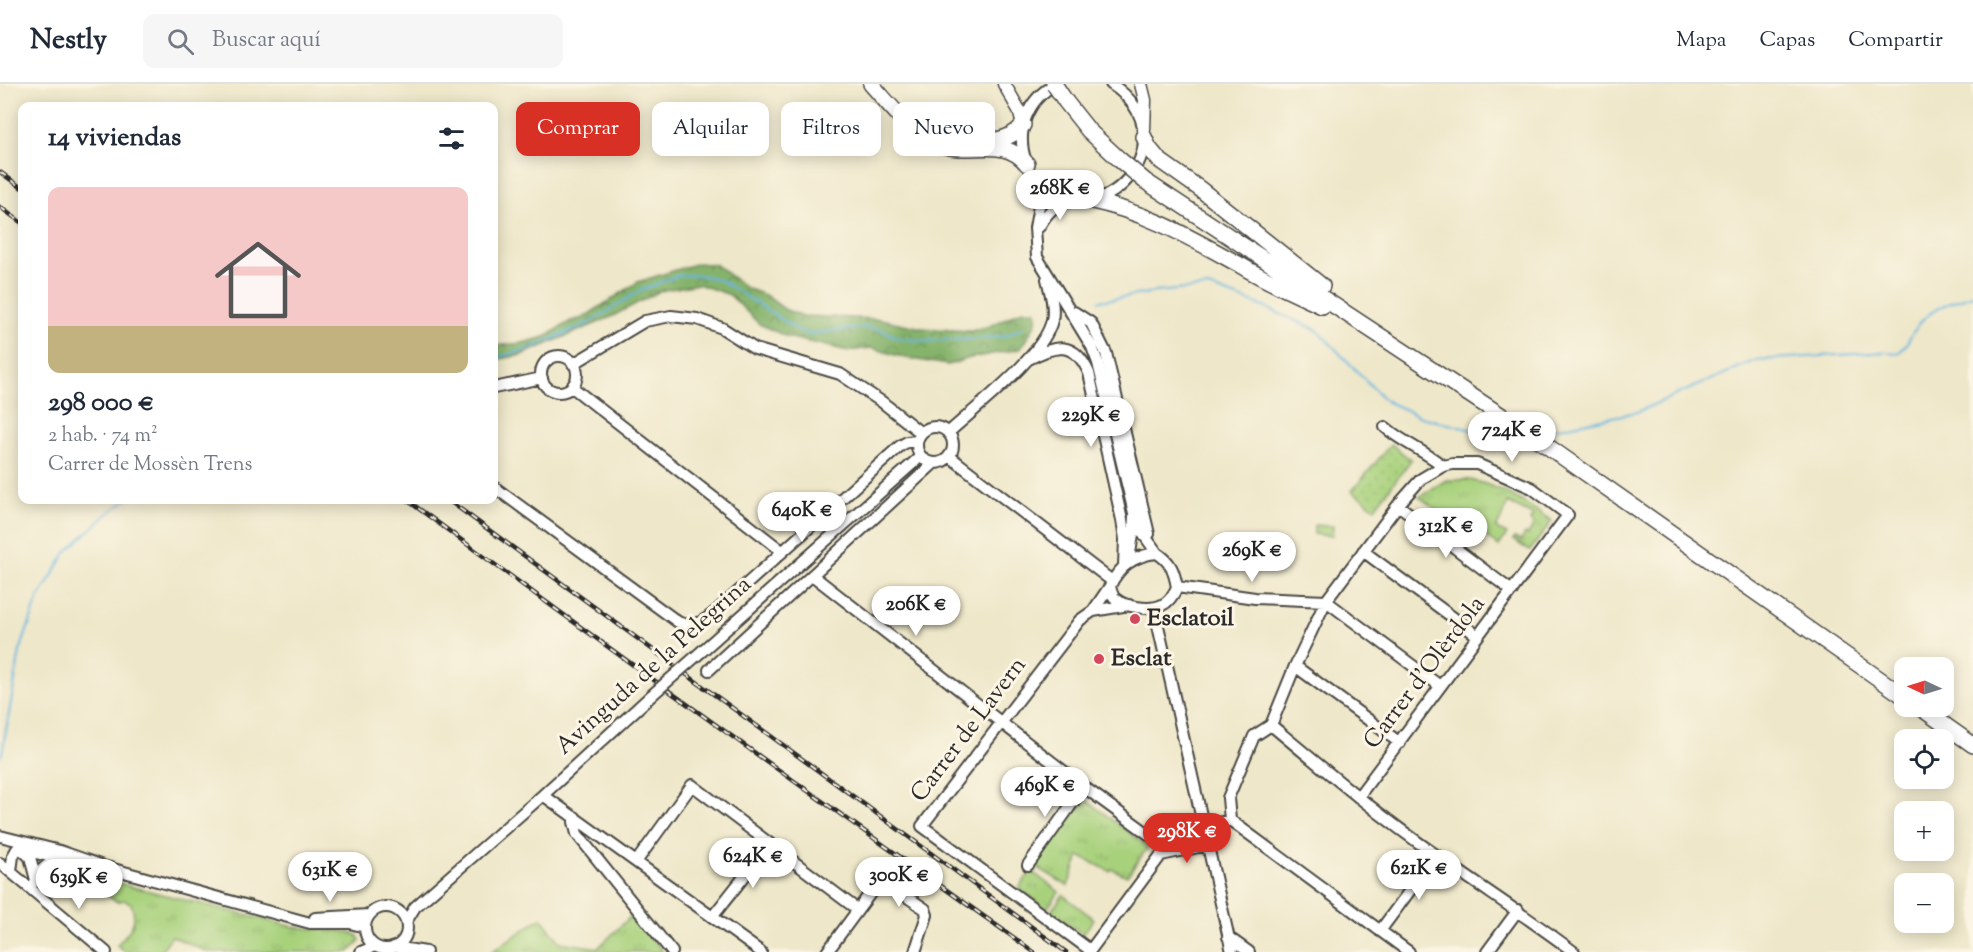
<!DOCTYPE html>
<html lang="es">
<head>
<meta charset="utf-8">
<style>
  body { margin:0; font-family:"Sorts Mill Goudy",serif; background:#f6f6f7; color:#1f2937; height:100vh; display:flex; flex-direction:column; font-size:22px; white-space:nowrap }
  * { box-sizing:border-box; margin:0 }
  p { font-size:20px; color:#747a83 }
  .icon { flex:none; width:33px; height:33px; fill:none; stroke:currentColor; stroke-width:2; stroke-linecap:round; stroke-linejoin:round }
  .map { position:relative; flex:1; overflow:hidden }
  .drawer { position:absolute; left:18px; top:18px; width:480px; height:402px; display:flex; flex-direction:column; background:#fff; border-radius:12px; box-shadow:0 3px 15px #0003 }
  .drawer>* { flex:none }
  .guide { position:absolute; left:516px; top:18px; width:570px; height:54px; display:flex; gap:12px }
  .needle { width:39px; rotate:274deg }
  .buttons { position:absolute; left:1894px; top:573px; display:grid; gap:12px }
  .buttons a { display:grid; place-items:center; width:60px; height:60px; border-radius:12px; background:#fff; box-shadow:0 3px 15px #0003; font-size:30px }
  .price { position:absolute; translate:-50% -51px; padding:0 14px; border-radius:21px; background:#fff; color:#222; font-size:20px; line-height:39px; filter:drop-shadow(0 2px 3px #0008) }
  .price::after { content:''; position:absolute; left:50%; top:36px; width:18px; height:14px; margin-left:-9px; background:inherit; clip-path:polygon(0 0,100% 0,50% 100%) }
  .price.selected { background:#d93025; color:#fff }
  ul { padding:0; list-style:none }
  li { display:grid; align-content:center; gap:12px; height:318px; padding:0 30px }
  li+li { border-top:2px solid #e0e1e3 }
  li span { display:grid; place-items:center; height:186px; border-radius:12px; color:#555 }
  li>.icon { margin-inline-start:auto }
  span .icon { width:108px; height:108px; fill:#fffc; stroke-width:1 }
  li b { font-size:26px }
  h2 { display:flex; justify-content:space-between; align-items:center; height:72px; padding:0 30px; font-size:26px }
  .tag { padding:0 21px; border-radius:12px; background:#fff; box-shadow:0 3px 15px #0003; font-size:21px; line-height:54px }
  .tag.selected { background:#d93025; color:#fff }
  header { display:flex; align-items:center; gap:36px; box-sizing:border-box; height:84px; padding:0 30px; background:#fff; border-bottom:2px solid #e0e1e3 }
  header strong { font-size:28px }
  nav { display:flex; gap:33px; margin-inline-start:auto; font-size:21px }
  .search { width:420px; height:54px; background:#f6f6f7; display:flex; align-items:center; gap:15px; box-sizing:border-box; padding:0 21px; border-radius:12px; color:#747a83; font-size:22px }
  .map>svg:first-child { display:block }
  .grass { fill:url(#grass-tufts); stroke:#6a7e54; stroke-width:1.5 }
  .forest { fill:url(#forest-crowns); stroke:#586f4c; stroke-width:1.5 }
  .garden { fill:url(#garden-dots); stroke:#6a7e54; stroke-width:1.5 }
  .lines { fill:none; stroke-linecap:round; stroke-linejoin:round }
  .stream { stroke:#68b6e2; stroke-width:2 }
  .minor-casing { stroke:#484743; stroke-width:14 }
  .major-casing { stroke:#484743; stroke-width:15 }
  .highway-casing { stroke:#484743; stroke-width:18 }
  .minor { stroke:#fff; stroke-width:10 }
  .major { stroke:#fff; stroke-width:12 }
  .highway { stroke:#fff; stroke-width:15 }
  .rail-casing { stroke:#2b2b2b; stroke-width:4.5 }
  .rail { stroke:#fcf5e5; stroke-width:2; stroke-dasharray:7; stroke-linecap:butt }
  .minor-bridge-casing { stroke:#484743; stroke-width:14; stroke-linecap:butt }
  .highway-bridge-casing { stroke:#484743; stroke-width:18; stroke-linecap:butt }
  .minor-bridge { stroke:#fff; stroke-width:10 }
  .highway-bridge { stroke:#fff; stroke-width:15 }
  .poi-dot { fill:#d1495b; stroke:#fcf5e5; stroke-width:2 }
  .labels { text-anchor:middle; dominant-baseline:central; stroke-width:6; stroke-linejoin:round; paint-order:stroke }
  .poi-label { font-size:24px; font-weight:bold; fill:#2b2b2b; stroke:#fcf5e5; text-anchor:start }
  .street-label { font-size:24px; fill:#2b2b2b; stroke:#fcf5e5 }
</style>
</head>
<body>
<header>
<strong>Nestly</strong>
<div class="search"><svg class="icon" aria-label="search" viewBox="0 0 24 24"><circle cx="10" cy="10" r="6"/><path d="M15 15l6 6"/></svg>Buscar aquí</div>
<nav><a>Mapa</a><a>Capas</a><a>Compartir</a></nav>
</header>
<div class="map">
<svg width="1973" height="868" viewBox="0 0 1973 868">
  <defs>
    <pattern id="grass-tufts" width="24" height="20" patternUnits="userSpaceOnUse" patternTransform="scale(1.5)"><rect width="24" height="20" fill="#a8d17c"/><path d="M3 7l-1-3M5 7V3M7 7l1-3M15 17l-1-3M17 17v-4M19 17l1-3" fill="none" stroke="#91b46b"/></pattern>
    <pattern id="forest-crowns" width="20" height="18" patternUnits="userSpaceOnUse" patternTransform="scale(1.5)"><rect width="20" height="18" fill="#86b36c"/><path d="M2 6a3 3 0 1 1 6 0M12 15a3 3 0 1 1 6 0" fill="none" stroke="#6e9259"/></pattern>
    <pattern id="garden-dots" width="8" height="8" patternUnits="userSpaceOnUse" patternTransform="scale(1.5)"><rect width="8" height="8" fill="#a8d17c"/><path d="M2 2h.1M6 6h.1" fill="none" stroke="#91b46b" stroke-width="1.8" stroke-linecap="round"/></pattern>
  </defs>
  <rect width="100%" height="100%" fill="#fcf5e5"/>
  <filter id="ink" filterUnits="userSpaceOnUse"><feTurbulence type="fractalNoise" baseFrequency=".0167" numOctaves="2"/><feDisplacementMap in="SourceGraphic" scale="12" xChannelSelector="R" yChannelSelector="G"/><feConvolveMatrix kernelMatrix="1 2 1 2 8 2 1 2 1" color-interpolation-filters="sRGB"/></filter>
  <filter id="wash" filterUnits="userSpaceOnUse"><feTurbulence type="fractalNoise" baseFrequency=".008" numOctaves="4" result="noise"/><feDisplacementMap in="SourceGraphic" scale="24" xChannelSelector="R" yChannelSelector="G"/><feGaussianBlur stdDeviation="1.35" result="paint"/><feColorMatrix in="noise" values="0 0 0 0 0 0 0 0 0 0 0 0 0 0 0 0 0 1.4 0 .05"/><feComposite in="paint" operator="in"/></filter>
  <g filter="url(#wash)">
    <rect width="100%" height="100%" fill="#eee7c9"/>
    <path class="grass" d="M1446,396C1455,396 1466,395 1475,397C1504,404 1528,421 1552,437L1530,467L1513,456L1515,454L1521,457L1525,450L1528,451L1534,440L1530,437L1533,431L1508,419L1496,445L1507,450L1499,462L1471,441L1466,446L1419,413Z
      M1314,441L1333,442L1332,452L1314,450Z
      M1085,715L1148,763L1127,792L1112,785L1110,787L1079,772L1068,802L1035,782Z
      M53,783L294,843L348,848L357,851L360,856L350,868H208L172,852L160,868H125L117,861C130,846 139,839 131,819L124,816L117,818L92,802L66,790L50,811L40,807C41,794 44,790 53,783Z
      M1031,787L1059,808L1047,825L1019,804Z
      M1063,811L1094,835L1083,850L1051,827Z
      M633,830L663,868H491L541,834L560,858L598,864Z"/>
    <path class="forest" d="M698,179L716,181L746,204L765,211L786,226L804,232L880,235L922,244L971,247L990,242L1023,226H1034L1037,230L1036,239L1020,265L970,274L948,281L906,274L872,264L848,267L787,253L759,240L730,211L698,200L660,207L609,234L521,271L494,276V262L522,259L545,253L571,237L583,234L638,198Z"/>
    <path class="garden" d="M1391,360L1411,376L1375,424L1352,407Z"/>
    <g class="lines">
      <path class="stream" d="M1099,217L1155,208L1208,203L1257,220L1317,246L1386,317L1421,333L1476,347L1504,352
        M494,274L529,265L591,238L639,207L677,192L689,191L706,192L722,197L803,249L808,250L867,243L881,246L899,254L926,257L976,255L1005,252L1022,244
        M1548,346L1637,328L1756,276L1888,268L1898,269C1906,264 1908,255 1914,247C1929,224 1948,219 1973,211
        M0,673L2,669L20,567L38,515L67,467L112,426L127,416"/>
    </g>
  </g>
  <g filter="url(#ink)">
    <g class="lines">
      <g class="minor-casing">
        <path id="minor" d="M1026,78C1015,47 1027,15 1056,0
          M1035,93L1041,111L1035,144L1037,173L1092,263L1098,279L1134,429L1142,448L1157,469
          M1037,96C1097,163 1196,56 1111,0
          M1039,143C1047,128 1056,119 1072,117
          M1074,228L1091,239L1106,269L1149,450
          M541 290a18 18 0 1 1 36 0a18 18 0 1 1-36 0Z
          M1029,275C1056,260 1075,257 1089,289L1122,436L1125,455L1124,482
          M573,280L645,237L671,232L697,235L722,244L755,265L840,290L882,318L921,349
          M572,303L782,467
          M494,304L542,294
          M917 361a18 18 0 1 1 36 0a18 18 0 1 1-36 0Z
          M1385,343C1403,359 1425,367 1443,382
          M948,349C975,324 1045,271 1052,236C1055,223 1050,207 1047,195
          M949,372L1112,497
          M494,403L678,538C699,548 715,527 730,515L900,362L907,358L917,357
          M1398,421L1512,507
          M1363,467L1478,552
          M1157,469C1171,478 1174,487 1177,503C1174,510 1169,518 1162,521C1150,527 1125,523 1116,515C1112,512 1111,507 1110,502C1119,482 1136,471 1157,469Z
          M1129,476L1133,450L1134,432
          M812,491L1084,703L1158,757
          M1177,503L1255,514L1326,517L1440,602
          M1154,524L1232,868
          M1093,527L1110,502
          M702,567L920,373
          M1295,582L1400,659
          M709,586L934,379
          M1271,641C1325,686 1378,731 1436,771C1482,804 1529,834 1574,868
          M543,711L761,868
          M575,733L574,738L577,750L672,868
          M1230,736L1228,714L1254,652L1271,641L1295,582L1326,517L1398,421L1421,395L1443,382L1453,380H1477L1532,404L1568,431L1358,713
          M0,752L60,767L106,783L310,839H350L365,843
          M1158,757L1162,753L1230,736L1409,868
          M19,763L30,773L36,796
          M36,769L85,781
          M636,778L692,701L858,826
          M0,779L106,868
          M1028,781L1084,703
          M11,787L13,772L17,765H33
          M35,798C40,785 47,778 60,777
          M365 844a21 21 0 1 1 42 0a21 21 0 1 1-42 0Z
          M713,832L770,760
          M315,834L369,831
          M406,838L415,823L543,711L652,611
          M1380,847L1436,771
          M1228,853L1249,868
          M394,863L426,868
          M1090,866L922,742L1080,536L1093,527L1129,521
          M361,868L375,862
          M827,868L877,800H888L925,825L927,831L915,868
          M1089,868L1161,771L1208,761
          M1487,868L1518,826"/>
      </g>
      <g class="major-casing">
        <path id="major" d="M1004,0L1019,26L1023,41
          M1141,0L1145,16L1144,46"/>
      </g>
      <g class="highway-casing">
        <path id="highway" d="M871,0C890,21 909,47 936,59C968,73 1003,50 1027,80
          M1066,18L1089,47L1120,76
          M1144,53L1149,64L1159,76L1200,105L1322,202
          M986,57C1001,56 1013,53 1023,41
          M1145,97L1540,357L1905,613
          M1088,116C1149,129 1187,152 1240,181C1266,197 1294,209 1322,222
          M1918,622L1973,661"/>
      </g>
      <use href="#minor" class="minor"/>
      <use href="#major" class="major"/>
      <use href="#highway" class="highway"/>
      <g class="rail-casing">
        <path id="rail" d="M0,88L22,104
          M0,123L22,139
          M407,416C614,569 824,719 1034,868
          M448,416L1066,868"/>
      </g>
      <use href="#rail" class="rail"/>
      <g class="minor-bridge-casing">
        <path id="minor-bridge" d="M652,611L702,567"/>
      </g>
      <g class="highway-bridge-casing">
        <path id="highway-bridge" d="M1054,0L1066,18
          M1120,76L1145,97"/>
      </g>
      <use href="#minor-bridge" class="minor-bridge"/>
      <use href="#highway-bridge" class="highway-bridge"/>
    </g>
  </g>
  <g class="poi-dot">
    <circle cx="1135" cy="535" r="6"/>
    <circle cx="1099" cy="575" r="6"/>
  </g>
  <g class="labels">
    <g class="poi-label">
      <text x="1147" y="535">Esclatoil</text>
      <text x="1111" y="575">Esclat</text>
    </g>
    <g class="street-label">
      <text transform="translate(654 582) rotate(-42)">Avinguda de la Pelegrina</text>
      <text transform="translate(1425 589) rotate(-53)">Carrer d'Olèrdola</text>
      <text transform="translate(969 646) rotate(-53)">Carrer de Lavern</text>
    </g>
  </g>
</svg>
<div class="buttons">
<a><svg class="needle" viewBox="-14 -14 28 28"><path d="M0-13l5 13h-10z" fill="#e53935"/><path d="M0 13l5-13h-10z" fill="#747a83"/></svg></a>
<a><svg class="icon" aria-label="locate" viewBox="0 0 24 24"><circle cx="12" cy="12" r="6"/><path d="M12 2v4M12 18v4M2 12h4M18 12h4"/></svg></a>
<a>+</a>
<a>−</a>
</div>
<b class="price" style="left:1060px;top:137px">268K €</b>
<b class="price" style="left:1091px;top:364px">229K €</b>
<b class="price" style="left:1512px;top:379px">724K €</b>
<b class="price" style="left:802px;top:459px">640K €</b>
<b class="price" style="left:1446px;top:475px">312K €</b>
<b class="price" style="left:1252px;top:499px">269K €</b>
<b class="price" style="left:916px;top:553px">206K €</b>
<b class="price" style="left:1045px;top:734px">469K €</b>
<b class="price selected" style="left:1187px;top:780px">298K €</b>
<b class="price" style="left:753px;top:805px">624K €</b>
<b class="price" style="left:1419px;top:817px">621K €</b>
<b class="price" style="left:330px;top:819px">631K €</b>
<b class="price" style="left:899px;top:824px">300K €</b>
<b class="price" style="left:79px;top:826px">639K €</b>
<div class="guide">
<a class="tag selected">Comprar</a>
<a class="tag">Alquilar</a>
<a class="tag">Filtros</a>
<a class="tag">Nuevo</a>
</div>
<section class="drawer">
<h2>14 viviendas<svg class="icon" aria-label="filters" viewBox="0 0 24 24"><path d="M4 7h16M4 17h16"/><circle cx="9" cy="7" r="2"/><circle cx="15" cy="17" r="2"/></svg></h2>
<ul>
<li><span style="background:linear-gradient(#f6c9c9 75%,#c2b280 0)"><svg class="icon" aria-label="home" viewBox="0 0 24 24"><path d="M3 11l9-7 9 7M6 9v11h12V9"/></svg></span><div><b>298 000 €</b><p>2 hab. · 74 m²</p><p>Carrer de Mossèn Trens</p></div></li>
</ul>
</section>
</div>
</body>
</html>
